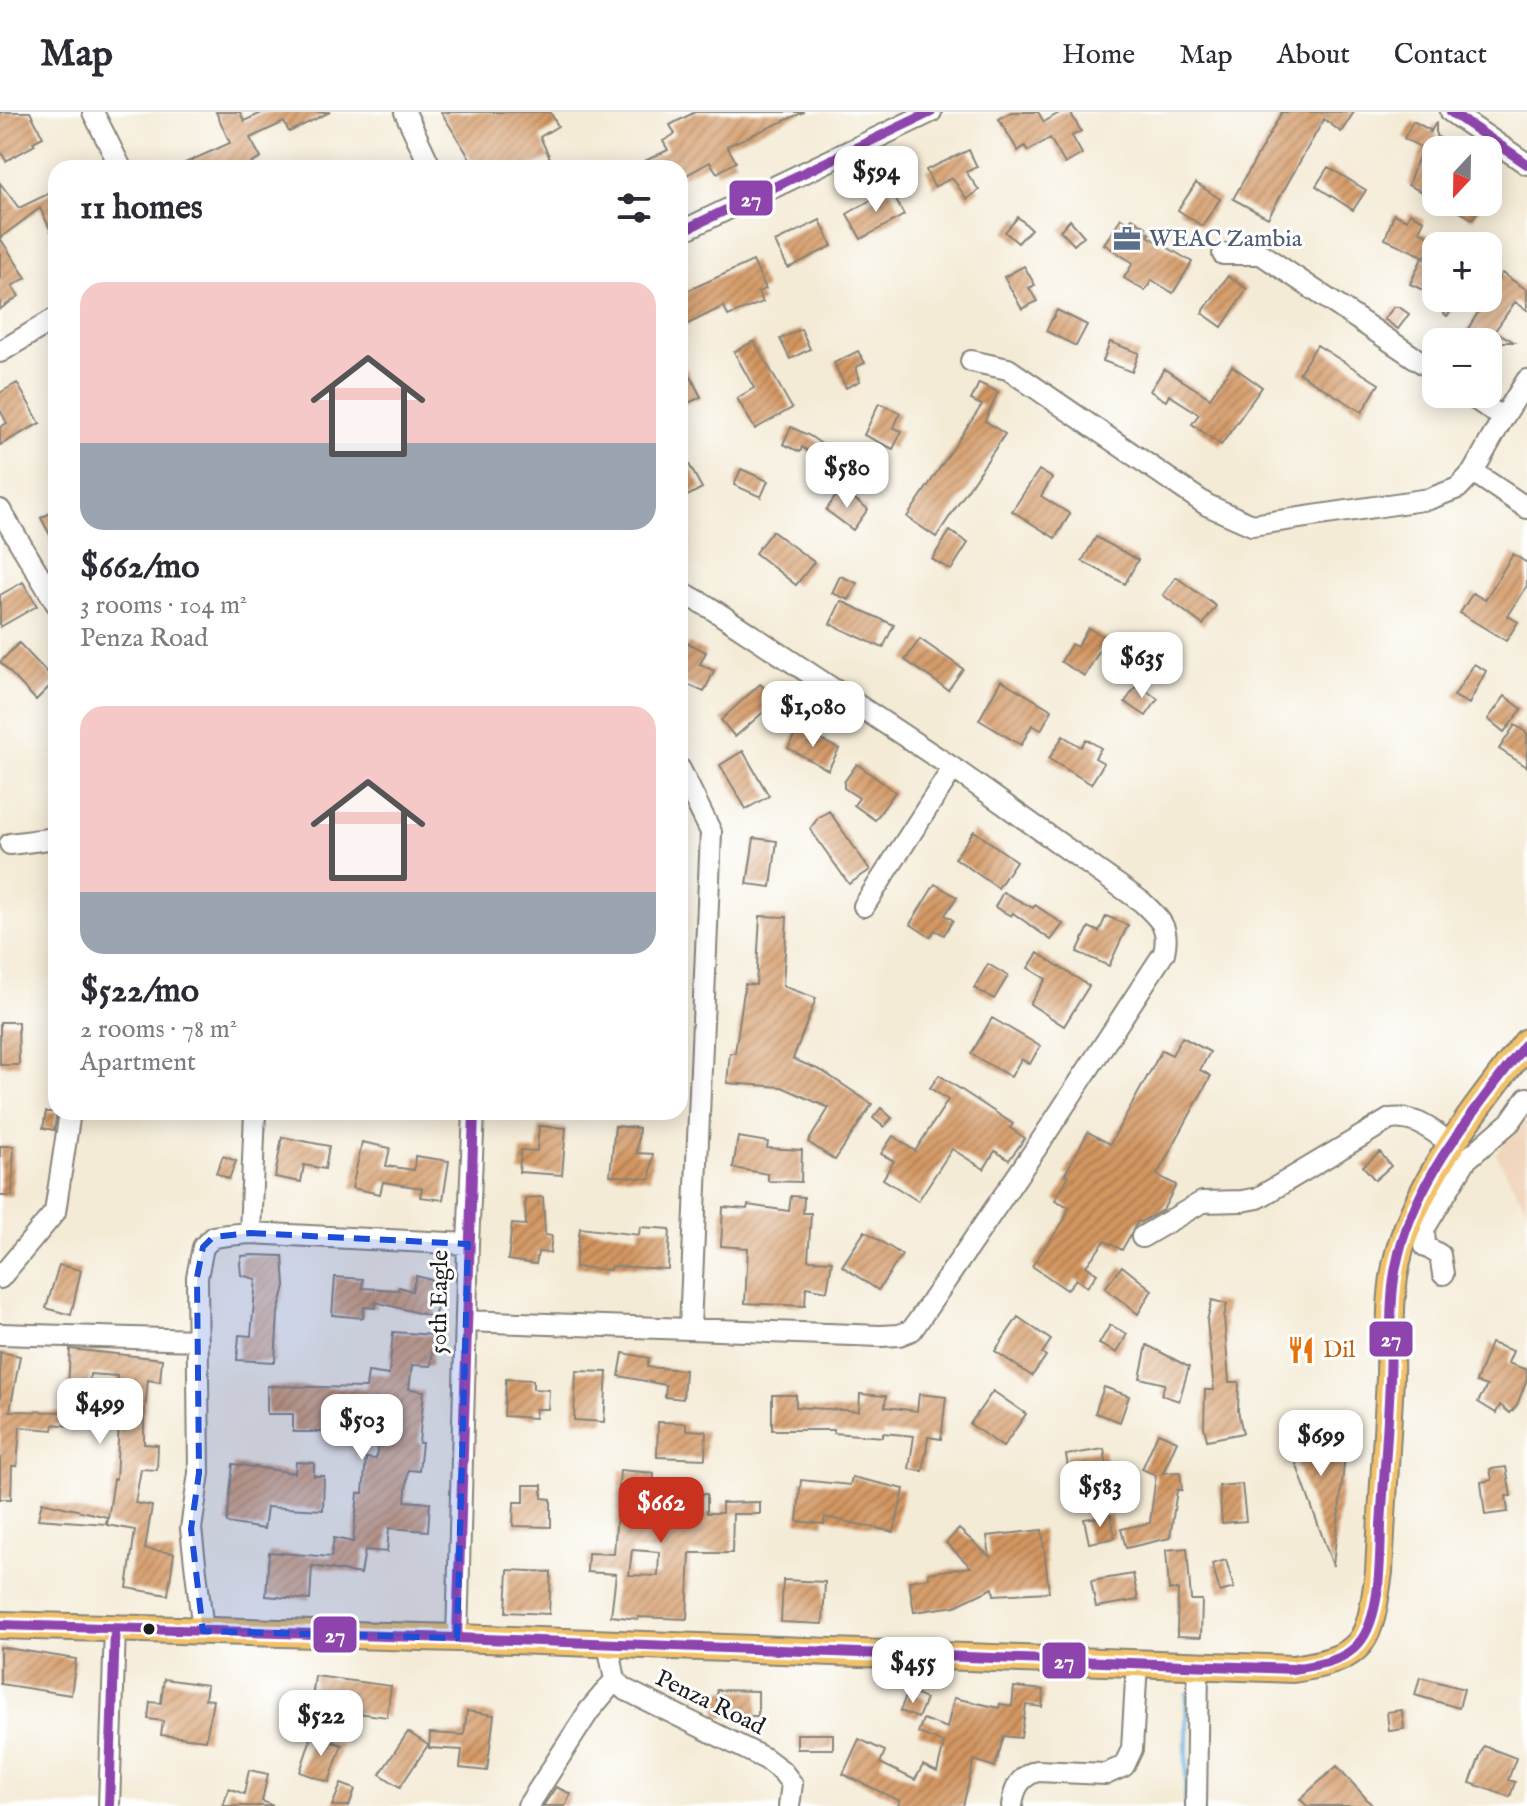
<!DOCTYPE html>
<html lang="en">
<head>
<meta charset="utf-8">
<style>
  body { margin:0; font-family:"IM FELL English",serif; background:#f2f2f3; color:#2b2b33; height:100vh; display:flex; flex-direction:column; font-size:30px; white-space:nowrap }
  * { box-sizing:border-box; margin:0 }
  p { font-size:26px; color:#7c7c81 }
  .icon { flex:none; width:44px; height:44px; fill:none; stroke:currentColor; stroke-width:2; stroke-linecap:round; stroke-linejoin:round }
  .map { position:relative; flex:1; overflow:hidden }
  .details { position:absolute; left:48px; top:48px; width:640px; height:960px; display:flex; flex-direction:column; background:#fff; border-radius:24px; box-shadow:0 4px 20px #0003 }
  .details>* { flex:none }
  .needle { width:52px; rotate:202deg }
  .buttons { position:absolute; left:1422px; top:24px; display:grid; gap:16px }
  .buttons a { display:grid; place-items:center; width:80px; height:80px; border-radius:16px; background:#fff; box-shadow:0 4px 20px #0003; font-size:40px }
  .price { position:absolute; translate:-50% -68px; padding:0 18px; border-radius:16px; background:#fff; color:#222; font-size:26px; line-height:52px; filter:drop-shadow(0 2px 4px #0008) }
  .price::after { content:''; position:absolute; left:50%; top:48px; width:24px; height:18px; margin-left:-12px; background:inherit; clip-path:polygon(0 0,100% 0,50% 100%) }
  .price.current { background:#c8321e; color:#fff }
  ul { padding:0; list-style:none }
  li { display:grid; align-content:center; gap:16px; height:424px; padding:0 32px }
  li span { display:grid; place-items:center; height:248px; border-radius:24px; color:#555 }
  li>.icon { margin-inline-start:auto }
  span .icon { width:144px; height:144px; fill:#fffc; stroke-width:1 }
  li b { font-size:34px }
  h2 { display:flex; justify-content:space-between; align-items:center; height:96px; padding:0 32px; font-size:34px }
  header { display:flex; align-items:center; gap:48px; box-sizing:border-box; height:112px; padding:0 40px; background:#fff; border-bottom:2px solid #e1e1e2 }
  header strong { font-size:38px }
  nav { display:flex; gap:44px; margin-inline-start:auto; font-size:28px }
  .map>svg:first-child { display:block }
  .built { fill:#f0d6bc }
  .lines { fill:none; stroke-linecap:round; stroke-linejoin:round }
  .stream { stroke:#60aeda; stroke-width:5 }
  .building { fill:url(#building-hatch); fill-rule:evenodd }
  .minor-casing { stroke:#888479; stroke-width:24 }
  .major-casing { stroke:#888479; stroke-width:30 }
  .minor { stroke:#fff; stroke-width:20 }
  .major { stroke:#f2c26a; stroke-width:26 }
  .bus-1-casing { stroke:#fff; stroke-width:16 }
  .bus-1 { stroke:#8e44ad; stroke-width:10 }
  .marked { fill:#1d4ed8; fill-opacity:0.2; stroke:#1d4ed8; stroke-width:6; stroke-dasharray:16 10; stroke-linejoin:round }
  .bus-dot { fill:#1c1c1c; stroke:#fff; stroke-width:3 }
  .labels { text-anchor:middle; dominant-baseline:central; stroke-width:6; stroke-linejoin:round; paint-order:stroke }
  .service-label { font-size:24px; fill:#4e5e75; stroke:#fff; text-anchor:start }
  .street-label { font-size:24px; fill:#1c1c1c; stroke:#fff }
  .food-label { font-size:24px; fill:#c56008; stroke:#fff; text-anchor:start }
  .line-badge { stroke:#fff; stroke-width:3 }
  .badge-label { font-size:22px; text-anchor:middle; font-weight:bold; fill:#fff }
</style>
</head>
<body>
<header>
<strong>Map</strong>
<nav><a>Home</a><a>Map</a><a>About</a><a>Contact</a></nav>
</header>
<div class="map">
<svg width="1527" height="1694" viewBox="0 0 1527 1694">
  <defs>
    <pattern id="building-hatch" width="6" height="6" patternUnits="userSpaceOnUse" patternTransform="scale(2)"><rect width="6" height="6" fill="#d39661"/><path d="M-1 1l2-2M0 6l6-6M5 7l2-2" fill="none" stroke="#aa7a4f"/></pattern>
  </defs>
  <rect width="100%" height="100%" fill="#fff"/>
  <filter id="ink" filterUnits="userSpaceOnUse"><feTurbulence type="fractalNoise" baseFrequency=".0125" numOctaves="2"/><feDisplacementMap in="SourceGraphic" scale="16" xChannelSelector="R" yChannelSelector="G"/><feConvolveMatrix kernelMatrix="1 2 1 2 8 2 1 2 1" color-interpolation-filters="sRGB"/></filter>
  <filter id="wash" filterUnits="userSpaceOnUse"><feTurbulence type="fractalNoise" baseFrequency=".006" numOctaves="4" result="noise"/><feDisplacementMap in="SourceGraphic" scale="32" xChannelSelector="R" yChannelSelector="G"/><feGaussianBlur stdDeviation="1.8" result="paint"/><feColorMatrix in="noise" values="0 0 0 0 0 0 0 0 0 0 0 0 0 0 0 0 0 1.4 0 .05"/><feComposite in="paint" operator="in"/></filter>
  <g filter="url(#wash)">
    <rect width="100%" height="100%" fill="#f4ebd6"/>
    <path class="built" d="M1527,997V1097L1496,1042Z"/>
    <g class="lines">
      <path class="stream" d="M1186,1694L1187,1582"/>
    </g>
    <g id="blocks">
      <path class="building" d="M0,0H30L43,25L33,30L35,33L6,49L0,38Z
        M216,0H240L244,9L264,0H330L289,20L284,10L250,26L261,46L243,56H174L230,31Z
        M441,0H550L558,14L540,25L550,46L528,56H476Z
        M695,0H804L727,34L736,50L717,61L710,50L683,65L680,56H630L668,38L663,29L675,22L670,13Z
        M1011,0H1038L1044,10L1061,0H1070L1081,19L1072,24L1082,42L1065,52L1050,26L1028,39L1025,34L1018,39L999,7Z
        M1282,0H1354L1341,20L1324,7L1268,106L1233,87Z
        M1413,9L1430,18V21L1436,10V24L1462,38H1436V63L1426,82L1408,73L1422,36L1404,26Z
        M969,38L977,55L966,60L979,78L967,87L952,66L934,75L926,58Z
        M1328,55L1366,78L1353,98L1316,74Z
        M0,71L19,96L56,78V129L40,96L0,126L26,166L12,174L19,184L0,197Z
        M1196,71L1220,87L1202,114L1178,98Z
        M890,77L904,103L861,127L847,102Z
        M1441,90H1483L1473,107Z
        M1410,101L1424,108L1419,119L1434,126L1425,145L1385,127L1394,102L1407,108Z
        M1018,105L1031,117L1018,131L1005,120Z
        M1121,106L1129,111L1132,106L1146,115L1143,118L1150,122L1148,124L1192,150L1173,181L1152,168L1145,179L1124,166L1133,151L1104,132Z
        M820,108L832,134L788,156L775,130Z
        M1070,108L1084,124L1074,133L1060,118Z
        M1422,146L1436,153V184L1410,172Z
        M753,149L766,177L758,180L763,190L728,204L724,194L680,216V182Z
        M1024,154L1035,173L1029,176L1037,189L1022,197L1004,165Z
        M1502,161L1527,178V198L1515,190L1495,219L1514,230H1502L1488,253V230H1460Z
        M1228,164L1247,177L1222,215L1202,201Z
        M1425,186H1462L1447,204Z
        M1394,195H1399L1409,202L1398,217L1384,207Z
        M1057,198L1087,213L1076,234L1046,219Z
        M801,217L810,237L790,247L780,227Z
        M754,229L792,296L755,317L737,286L754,276L734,240Z
        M1110,230L1139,241L1132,260L1103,249Z
        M1317,233L1379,272L1362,300L1299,261Z
        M858,239L865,251L856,255L860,269L846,276L834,251Z
        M680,244L701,285L680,295Z
        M1232,254L1262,275L1221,333L1192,312L1199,302L1169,283L1166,289L1150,279L1164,257L1210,286Z
        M17,271L40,311L0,333V315L7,311L0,298V281Z
        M979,271L998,280L985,309L1005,322L936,425L907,405L982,293L971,288Z
        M879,291L900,301L894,316L902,319L893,337L864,323Z
        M791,315L810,324L833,340L825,351L802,335L800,340L783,332Z
        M680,336L702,376L680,388Z
        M741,357L768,369L761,385L734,373Z
        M1039,358L1052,366L1041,384L1070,402L1055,426L1012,399Z
        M841,377L868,397L853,418L826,398Z
        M56,398V434L41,406Z
        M772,419L814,450L796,473L755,441Z
        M950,419L968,431L951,458L932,447Z
        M1096,425L1138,448L1125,472L1082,449Z
        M1513,442L1527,451V474L1508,504L1518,510L1506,529L1460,501L1473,481L1485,488Z
        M840,464L857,471L849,488L832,481Z
        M1176,465L1216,494L1203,513L1163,483Z
        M23,470L37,494L0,515V483Z
        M841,489L894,513L883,536L830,512Z
        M1088,516L1136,543L1130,554L1102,539H1099L1085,564L1061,550L1071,532L1077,535Z
        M920,527L963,557L948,578L905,548Z
        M19,531L55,569L36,588L0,550Z
        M688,531L706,540L700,552L714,559L704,580L680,569V537L684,539Z
        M1474,552L1486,559L1469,592L1454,584Z
        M1001,568L1052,598L1041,618L1032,613L1021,633L979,608Z
        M760,572L777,588L735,625L721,608Z
        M1137,573L1158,587L1146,604L1125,590Z
        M1505,584L1522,597L1504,620L1488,607Z
        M1515,613L1527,621V655L1499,637Z
        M798,616L839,637L828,658L788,636Z
        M1063,624L1081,635L1086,627L1101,636L1095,646L1104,651L1091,672L1049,647Z
        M743,639L769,684L746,697L720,653Z
        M857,652L895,680L875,708L854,693L859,686L844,676V670Z
        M829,699L870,758L849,772L810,717L818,706Z
        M974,719L1016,749L998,776L955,746Z
        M754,726L777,729L771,775L747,772Z
        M935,772L957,785L945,803L953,808L944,823L935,818L930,825L910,812Z
        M1003,780L1033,796L1035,793L1063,812L1051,828L1013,801L1011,804L995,795Z
        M760,804L787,805L783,874L816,886L793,947L822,959L872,992L835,1048L808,1030L829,996L782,975L727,971L730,941H735L745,872L756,873Z
        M1106,804L1128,813L1109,854L1077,840L1089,815L1099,820Z
        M1038,841L1089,874L1064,914L1030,892L1046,867L1028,856Z
        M988,852L1008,864L994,887L974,876Z
        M992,906L1040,934L1030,952L1021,947L1011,965L971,942Z
        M0,910H18L19,953H0Z
        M1182,925L1210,940L1200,958L1211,964L1157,1063L1176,1073L1163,1098L1141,1110L1138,1109L1122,1138L1105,1129L1086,1154L1097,1162L1087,1175L1076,1167L1067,1178L1032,1154L1065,1107L1069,1095L1055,1088L1069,1064L1065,1062L1088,1020L1110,1032L1162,938L1172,943Z
        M939,963L1013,1012L1010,1016L1025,1026L1009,1048L995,1039L984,1057L952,1037L918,1089L883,1067L894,1049L881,1042L893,1024L915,1039L948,988L930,976Z
        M881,996L892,1006L884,1015L873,1006Z
        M46,1000H57L54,1018L43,1016Z
        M539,1014L566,1016L562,1063L519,1060L521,1038L537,1039Z
        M615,1014L639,1016L637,1041L653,1042L650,1067L610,1063Z
        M282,1025L329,1034L325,1057L304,1053L301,1070L275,1065Z
        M738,1025L768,1030L767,1036L802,1038L801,1070L768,1069V1062L733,1056Z
        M362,1030L390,1036L386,1054L414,1058L415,1044L449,1049L443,1088L420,1085L422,1076L383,1070L380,1082L352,1076Z
        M0,1034H14L12,1084H0Z
        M1380,1040L1391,1054L1375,1068L1363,1054Z
        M223,1044L236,1049L229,1067L216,1061Z
        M791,1084L804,1085L803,1101H811L808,1148L832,1149L827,1179L806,1175L805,1194L745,1191L748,1136L721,1134L723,1095L747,1097L748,1093L789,1099Z
        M543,1085L545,1123L552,1124L550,1141L538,1140L536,1152L508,1148L512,1112L526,1113L525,1086Z
        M640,1115L670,1117L668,1157L611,1154L610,1158L575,1155L580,1116L639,1123Z
        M865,1119L902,1143L878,1178L842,1154Z
        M253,1143L283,1144L285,1174L278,1201L275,1250L237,1248L239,1223L251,1224L256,1167L241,1163L240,1151L242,1144Z
        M59,1153L81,1158L71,1203L46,1196Z
        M1122,1154L1152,1178L1138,1202L1105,1176Z
        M416,1164L444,1171L434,1205L376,1190V1196L364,1195L363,1206L332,1203L335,1165L363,1167L362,1176L398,1178L399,1175L412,1179Z
        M1212,1188L1227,1192L1224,1204L1229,1270H1239L1238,1299L1243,1321L1207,1328L1204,1315L1205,1278H1214L1207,1209Z
        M1018,1205L1051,1228L1042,1241L1046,1244L1032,1264L995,1239Z
        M1110,1213L1127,1222L1117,1241L1099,1232Z
        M393,1220L434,1223L431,1254L412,1253L409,1277L424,1279L419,1331H422L419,1359L408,1358L405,1389L430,1391L428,1419L389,1416L387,1440L365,1438L361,1462L312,1454L310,1488L266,1484L269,1440L331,1445L334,1426L353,1430L358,1381H363L366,1346L376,1347L380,1312H377L378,1296L339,1294V1308H327V1320H293V1302H267V1274L366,1276L368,1260L389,1263Z
        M1491,1231L1513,1239L1508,1251L1527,1258V1267L1517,1293L1510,1301L1500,1293L1496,1301L1478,1290L1487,1274L1476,1270Z
        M1147,1233L1189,1255L1179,1289L1161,1283L1165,1272L1140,1266Z
        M70,1237L162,1247L160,1270L148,1268L144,1307V1332L158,1333L157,1358L141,1357L135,1391L152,1394L145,1437L174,1441L168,1483L127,1476L135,1418L107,1413L114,1367H116L120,1293L114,1292L117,1264L90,1262L85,1316L54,1312L53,1318L20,1315L17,1354H12L11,1387H0V1240L20,1244L10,1299L67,1300Z
        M623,1241L649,1246L647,1255L685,1258L683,1287L665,1285L666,1273L619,1264Z
        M576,1259L607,1260L604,1310L574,1308Z
        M506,1267L533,1268V1277L549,1278L548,1297H536L535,1306L504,1304Z
        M1104,1275L1129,1284L1120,1310L1095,1301Z
        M993,1279L1026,1302L1003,1335L970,1312Z
        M860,1282L886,1284L885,1295L917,1299L919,1282L946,1285L941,1327L928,1325L923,1359L909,1357L914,1324L883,1321V1325L834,1321V1318H772V1283H796V1295L859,1299Z
        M658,1310L686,1311V1318L706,1319L705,1347L657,1345Z
        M1284,1318L1347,1325L1333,1454Z
        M1158,1321L1177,1329L1163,1361L1180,1360L1182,1378H1177L1170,1426L1126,1436L1121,1417L1150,1411L1156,1363L1142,1357Z
        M1104,1337L1108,1361L1070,1368L1066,1343Z
        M296,1350L314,1351V1364H324L323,1398L267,1395L264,1417L227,1411L233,1352L295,1361Z
        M1506,1355L1511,1384H1506L1508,1400L1485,1403L1481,1370L1492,1368L1490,1357Z
        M620,1358L654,1361L653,1374L695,1375V1382H707V1401H722V1391L760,1390V1402H733L732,1441H690L687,1507L638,1505V1507L611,1504L616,1462L587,1460L588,1441L614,1442ZM632,1438L659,1440L658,1464L629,1463Z
        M852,1365L904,1377L894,1420L825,1405L824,1412L797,1409L801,1368L850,1373Z
        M1242,1372L1246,1409L1222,1411L1219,1374Z
        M524,1373H542V1386L551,1387V1415L513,1414L514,1390H524Z
        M42,1390L107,1405L106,1412L38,1407Z
        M1111,1403L1115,1426L1089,1431L1084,1407Z
        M959,1417L990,1445L987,1424L1042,1418L1049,1480L994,1483L993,1476L955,1494L914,1500L909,1469L929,1466L928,1461L971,1455L946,1431Z
        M1187,1436L1191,1488H1202L1201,1525L1177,1524L1178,1478H1169L1166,1438Z
        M1226,1448L1234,1476L1220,1480L1212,1452Z
        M508,1458L551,1460L549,1502L506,1500Z
        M1133,1462L1138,1488L1096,1495L1091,1469Z
        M783,1468L825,1470L823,1512L781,1510Z
        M0,1535L76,1547L71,1583L0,1572Z
        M315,1564L391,1574L387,1605L311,1595Z
        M1420,1565L1464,1577L1459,1596L1415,1583Z
        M164,1567L207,1573L205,1587L213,1588L206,1628L161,1623L163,1609L148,1607L150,1590L161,1591Z
        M1014,1575L1044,1578L1042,1595L1026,1593L1021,1626L1004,1624L995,1655L974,1648L963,1694H898L900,1689L843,1662L859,1627L885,1639L880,1651L915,1668L923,1653L937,1660L944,1631L918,1621L923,1607L947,1616L954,1586L999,1596L1000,1592L1012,1594Z
        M717,1578L758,1579V1604H717Z
        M908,1579L926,1587L918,1606L900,1599Z
        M1402,1598L1404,1617L1389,1619L1387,1600Z
        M467,1599L494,1603L487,1659L460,1656L462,1638L429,1636L430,1621L464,1623Z
        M408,1620L428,1633L400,1675L380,1662Z
        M797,1622H833V1637H797Z
        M312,1623L342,1633L329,1670L300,1660Z
        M1484,1634L1516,1646L1508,1668L1515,1670L1510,1685L1470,1671Z
        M1337,1654L1373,1694H1307L1300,1687Z
        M249,1658L268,1662L262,1689L273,1694H223L229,1676L244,1682Z
        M341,1672L355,1677L349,1694H332Z
        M556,1675L571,1682L565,1694H543Z"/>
    </g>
  </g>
  <g filter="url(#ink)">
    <use href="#blocks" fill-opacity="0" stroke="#888479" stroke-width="2"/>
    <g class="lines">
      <g class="minor-casing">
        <path id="minor" d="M93,0L121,56
          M405,0L431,56
          M1451,0L1527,52
          M680,120L931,0
          M1223,142H1261L1436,260
          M0,240L56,206
          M971,249L1008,257L1207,393L1252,413L1429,387L1458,376L1473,360L1503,306L1527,268
          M1468,282L1503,306
          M1473,360L1527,396
          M0,398L56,491
          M680,657L711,720L690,1216
          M10,732L56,726
          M864,794L953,656
          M250,1121L255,1000
          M1142,1125L1202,1090L1242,1089L1258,1086L1390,1007C1416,1003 1432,1019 1453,1033
          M1443,1162L1440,1143L1425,1134L1424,1117L1466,1048L1510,1010L1527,986
          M0,1166L55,1100L70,1000
          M466,1209L881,1224L899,1223L912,1218L1041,1029L1164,841C1170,814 1160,808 1142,790L953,656L709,495L680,479
          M0,1222L198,1228
          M203,1519L191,1417L199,1361L197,1165L203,1135L213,1125L228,1123L250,1121L468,1132
          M457,1526L468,1132L474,1000
          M608,1532L615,1568L624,1577L766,1647L782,1659L792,1672L789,1694
          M109,1694L115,1517
          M528,1694L589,1599L615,1568
          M1012,1694C1014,1677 1019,1665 1037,1659L1106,1662L1124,1654L1132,1637L1137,1551
          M1196,1694L1198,1554"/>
      </g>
      <g class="major-casing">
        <path id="major" d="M0,1513L457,1526L1293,1557C1367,1546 1369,1530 1379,1460C1382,1395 1387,1330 1390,1265C1391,1222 1388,1179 1400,1137C1423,1061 1479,992 1527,930"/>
      </g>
      <use href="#minor" class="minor"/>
      <use href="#major" class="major"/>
      <g class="bus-1-casing">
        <path id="bus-1" d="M1451,0L1527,52
          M680,120L931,0
          M0,1513L457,1526L1293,1557C1315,1553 1344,1550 1359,1531C1381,1505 1380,1446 1381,1413C1384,1365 1388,1317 1390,1268C1392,1226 1388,1183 1399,1141C1419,1062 1478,994 1527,930
          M457,1526L474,1000
          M109,1694L115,1517"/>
      </g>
      <use href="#bus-1" class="bus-1"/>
    </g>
  </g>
  <path class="marked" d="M250,1121L468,1132L457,1526L203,1519L191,1417L199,1361L197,1165L203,1135L213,1125Z"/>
  <defs>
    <g id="office-bare" transform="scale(2.16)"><path d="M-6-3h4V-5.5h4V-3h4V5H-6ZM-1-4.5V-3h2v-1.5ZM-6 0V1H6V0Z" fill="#5c6f8a" stroke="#fff" stroke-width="2.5" paint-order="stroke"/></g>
    <g id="restaurant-bare" transform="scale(2.16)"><path d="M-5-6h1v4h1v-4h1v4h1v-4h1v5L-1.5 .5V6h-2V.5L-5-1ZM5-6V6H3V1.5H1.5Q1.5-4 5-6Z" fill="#e8710a" stroke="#fff" stroke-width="2.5" paint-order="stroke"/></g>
  </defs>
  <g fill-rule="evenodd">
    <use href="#office-bare" x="1127" y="127"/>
    <use href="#restaurant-bare" x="1301" y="1238"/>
  </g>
  <circle class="bus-dot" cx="149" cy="1517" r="7"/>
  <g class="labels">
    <g class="service-label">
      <text x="1149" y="127">WEAC Zambia</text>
    </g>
    <g class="street-label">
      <text transform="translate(440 1190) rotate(-89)">50th Eagle</text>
      <text transform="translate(710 1591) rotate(26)">Penza Road</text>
    </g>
    <g class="food-label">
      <text x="1323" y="1238">Dil</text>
    </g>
  </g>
  <g class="line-badge">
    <rect x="728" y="67" width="46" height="38" rx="8" fill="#8e44ad"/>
    <rect x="1368" y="1208" width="46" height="38" rx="8" fill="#8e44ad"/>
    <rect x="312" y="1503" width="46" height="39" rx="8" fill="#8e44ad"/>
    <rect x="1041" y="1529" width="46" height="39" rx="8" fill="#8e44ad"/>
  </g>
  <g class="badge-label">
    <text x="751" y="94">27</text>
    <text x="1391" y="1234">27</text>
    <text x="335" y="1530">27</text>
    <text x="1064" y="1556">27</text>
  </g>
</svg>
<div class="buttons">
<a><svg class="needle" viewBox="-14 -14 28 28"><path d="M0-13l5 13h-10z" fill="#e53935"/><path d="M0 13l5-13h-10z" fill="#7c7c81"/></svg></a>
<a>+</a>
<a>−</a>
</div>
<b class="price" style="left:876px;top:102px">$594</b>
<b class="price" style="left:847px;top:398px">$580</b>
<b class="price" style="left:1142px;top:588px">$635</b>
<b class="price" style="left:813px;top:637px">$1,080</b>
<b class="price" style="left:100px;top:1334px">$499</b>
<b class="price" style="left:362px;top:1350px">$503</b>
<b class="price" style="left:1321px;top:1366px">$699</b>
<b class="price" style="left:1100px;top:1417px">$583</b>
<b class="price current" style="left:661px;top:1433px">$662</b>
<b class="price" style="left:913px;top:1593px">$455</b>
<b class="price" style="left:321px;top:1646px">$522</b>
<section class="details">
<h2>11 homes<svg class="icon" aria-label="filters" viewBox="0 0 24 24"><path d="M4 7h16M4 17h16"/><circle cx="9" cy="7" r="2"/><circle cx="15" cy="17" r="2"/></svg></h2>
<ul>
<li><span style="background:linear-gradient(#f6c9c9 65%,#9aa5b1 0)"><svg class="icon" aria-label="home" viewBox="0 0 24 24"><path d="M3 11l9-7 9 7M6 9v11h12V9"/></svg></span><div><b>$662/mo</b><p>3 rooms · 104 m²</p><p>Penza Road</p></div></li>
<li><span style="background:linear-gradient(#f6c9c9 75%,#9aa5b1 0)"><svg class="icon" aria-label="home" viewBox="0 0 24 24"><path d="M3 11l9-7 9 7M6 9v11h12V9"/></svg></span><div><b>$522/mo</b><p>2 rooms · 78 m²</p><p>Apartment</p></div></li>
</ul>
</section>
</div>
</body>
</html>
